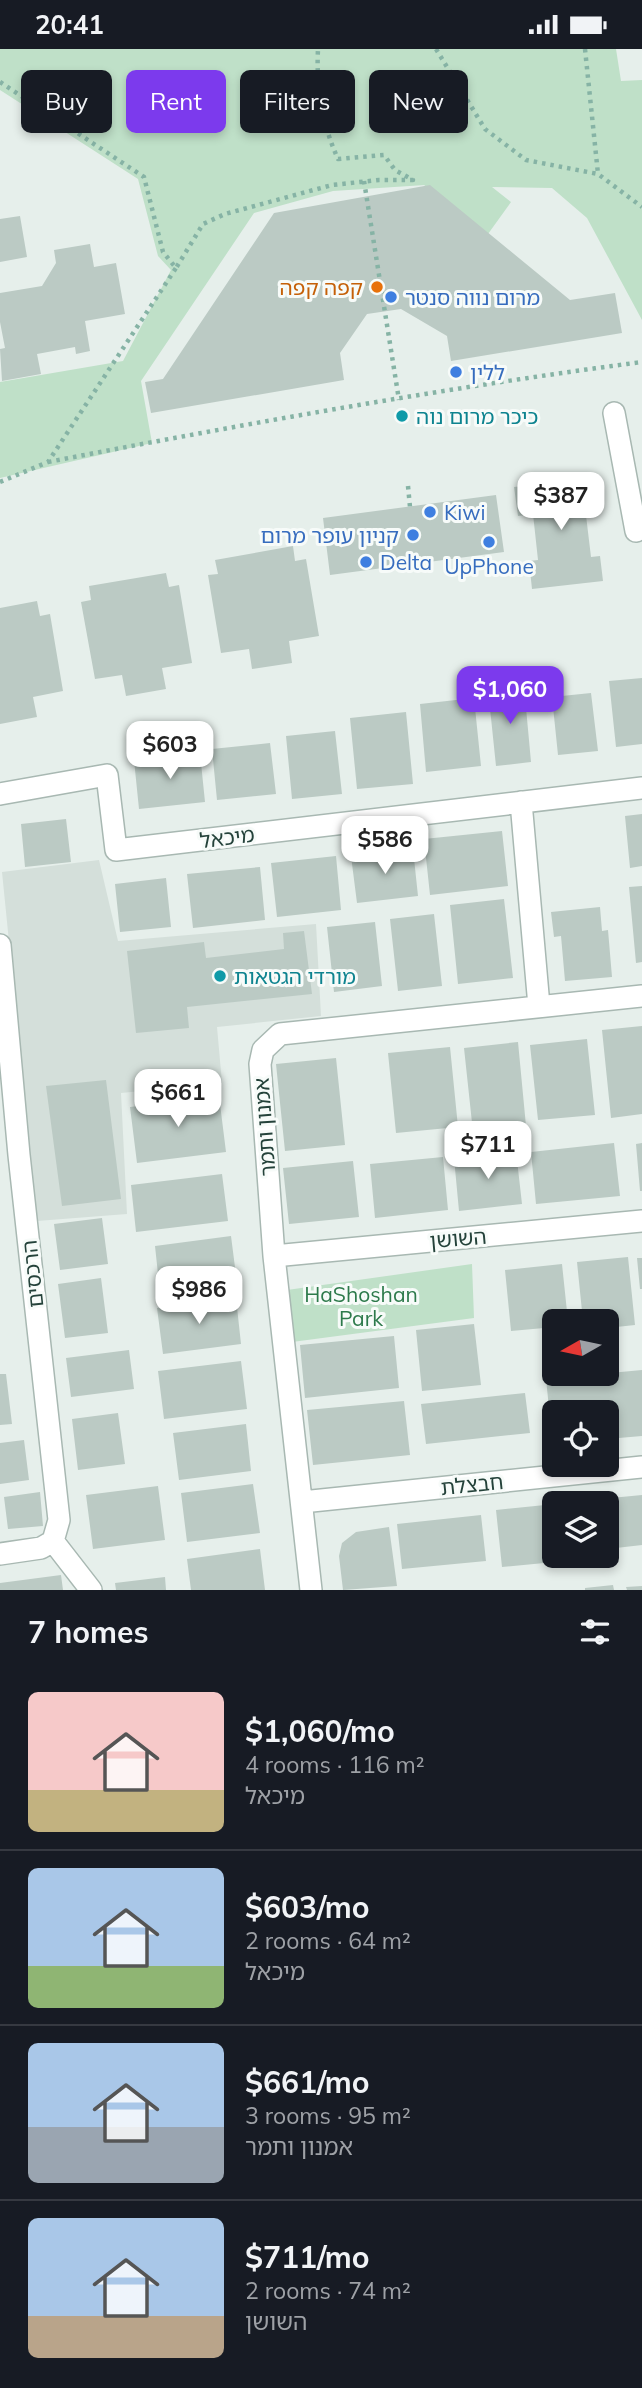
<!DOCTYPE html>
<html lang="en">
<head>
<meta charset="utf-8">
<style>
  body { margin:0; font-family:Mulish,"Noto Sans Hebrew",sans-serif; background:#242831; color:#f1f3f6; height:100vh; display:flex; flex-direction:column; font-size:26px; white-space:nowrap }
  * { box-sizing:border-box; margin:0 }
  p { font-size:23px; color:#9ea1a6 }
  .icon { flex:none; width:38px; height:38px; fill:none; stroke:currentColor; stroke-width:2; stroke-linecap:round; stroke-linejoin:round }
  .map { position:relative; height:1541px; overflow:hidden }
  .panel { display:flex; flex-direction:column; background:#171b24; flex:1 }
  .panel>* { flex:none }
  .hud { position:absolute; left:21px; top:21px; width:600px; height:63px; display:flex; gap:14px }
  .needle { width:46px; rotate:261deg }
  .fabs { position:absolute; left:542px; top:1260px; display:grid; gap:14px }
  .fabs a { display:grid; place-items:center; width:77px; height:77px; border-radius:10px; background:#171b24; box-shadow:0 4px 10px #0003; font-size:35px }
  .price { position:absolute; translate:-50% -60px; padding:0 16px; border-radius:14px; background:#fff; color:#222; font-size:23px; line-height:46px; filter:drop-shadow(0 2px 4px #0008) }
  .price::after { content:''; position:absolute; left:50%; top:42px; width:21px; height:16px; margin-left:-10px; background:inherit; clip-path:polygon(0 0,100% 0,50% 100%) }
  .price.selected { background:#7c3aed; color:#fff }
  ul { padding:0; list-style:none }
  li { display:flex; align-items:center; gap:21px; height:175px; padding:0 28px }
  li+li { border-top:2px solid #363941 }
  li span { display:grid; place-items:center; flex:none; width:196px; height:140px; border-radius:10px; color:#555 }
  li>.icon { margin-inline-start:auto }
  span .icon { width:84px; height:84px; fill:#fffc; stroke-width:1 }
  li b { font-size:30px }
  h2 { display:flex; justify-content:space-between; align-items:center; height:84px; padding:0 28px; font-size:30px }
  .tag { padding:0 24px; border-radius:10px; background:#171b24; box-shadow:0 4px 10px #0003; font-size:24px; line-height:63px }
  .tag.selected { background:#7c3aed; color:#fff }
  .status { display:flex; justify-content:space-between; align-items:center; height:49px; padding:0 35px; background:#171b24; direction:ltr }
  .status svg { height:19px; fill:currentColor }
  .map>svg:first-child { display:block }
  .built { fill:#d4dfda }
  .green { fill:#bfe0c8 }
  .building { fill:#bbcac4 }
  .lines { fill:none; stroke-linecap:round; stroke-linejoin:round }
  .minor-casing { stroke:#a8b8b2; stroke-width:24 }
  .path { stroke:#86b3a5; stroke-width:4.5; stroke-dasharray:3.5 5; stroke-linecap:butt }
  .minor { stroke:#fff; stroke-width:21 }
  .food-dot { fill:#e8710a; stroke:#f7fbf9; stroke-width:2.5 }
  .shop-dot { fill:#3f7fe0; stroke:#f7fbf9; stroke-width:2.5 }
  .culture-dot { fill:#0f9aa8; stroke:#f7fbf9; stroke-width:2.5 }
  .labels { text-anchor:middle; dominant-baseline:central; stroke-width:6; stroke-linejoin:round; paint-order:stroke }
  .food-label { font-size:21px; fill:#c56008; stroke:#f7fbf9; text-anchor:end }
  .shop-label { font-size:21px; fill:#366cbe; stroke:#f7fbf9; text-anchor:start }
  .culture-label { font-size:21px; fill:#0d838f; stroke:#f7fbf9; text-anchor:start }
  .street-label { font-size:21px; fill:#24423a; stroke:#f7fbf9 }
  .park-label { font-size:21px; fill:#2d7a4b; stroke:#f7fbf9 }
</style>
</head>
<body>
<div class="status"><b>20:41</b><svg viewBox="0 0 49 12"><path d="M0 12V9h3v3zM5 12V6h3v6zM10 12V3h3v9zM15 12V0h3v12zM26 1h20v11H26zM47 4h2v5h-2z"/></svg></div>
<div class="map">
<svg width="642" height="1541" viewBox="0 0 642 1541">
  <rect width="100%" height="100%" fill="#e6efeb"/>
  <path class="built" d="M99,811L118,892L316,875L321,967L217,978L222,1034L121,1044L127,1165L37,1172L2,823Z"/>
  <path class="green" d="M0,0H616L621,32L642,31V271L587,169L552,139L492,138L511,153L488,185L423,139L425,136L333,142L254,164L141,332L152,394L0,429V333L123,312L171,221L158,207L138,130L0,41Z
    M472,1215L474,1269L292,1293L287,1241Z"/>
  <path class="building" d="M430,136L570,251L615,244L622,284L451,312L447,287L401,260L367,265L340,304L344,331L151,364L145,333L163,330L274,164Z
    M20,167L27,208L0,213V170Z
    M90,195L94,218L116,214L125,265L85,272L90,302L76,305L75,298L37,305L41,325L2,332L0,300L5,299L0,273V244L42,237L56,214L54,201Z
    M595,429L599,457L585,458L591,508L600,507L603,532L532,540L529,512L538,511L533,465L518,467L514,438Z
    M496,446L504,503L330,526L323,469Z
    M293,497L295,512L306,510L319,587L289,592L292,614L252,620L249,600L221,604L208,526L218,525L215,511Z
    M166,524L169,538L179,536L192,614L162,619L166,640L126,647L122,626L95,630L81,553L91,551L89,537Z
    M37,552L40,567L50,565L63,642L33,648L37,668L0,675V559Z
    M642,629V695L616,698L609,632Z
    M524,637L531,713L496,717L488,640Z
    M591,644L598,702L558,706L552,648Z
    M474,649L481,717L426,723L420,655Z
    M406,663L413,735L357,740L350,669Z
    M335,682L342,745L292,750L286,687Z
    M270,694L276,745L217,751L212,700Z
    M200,704L205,753L139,760L134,711Z
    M642,765V817L630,819L625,767Z
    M66,770L71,813L25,818L21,775Z
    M502,782L508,837L430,846L424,790Z
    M413,800L418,847L357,854L351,807Z
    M336,807L341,861L277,868L271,814Z
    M260,818L265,871L193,879L187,825Z
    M166,829L171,878L120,883L115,835Z
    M642,837V913L636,914L629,838Z
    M504,850L513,929L458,935L450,856Z
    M600,858L602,882L608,881L612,928L565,932L561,887L554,888L551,863Z
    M434,865L442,937L398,942L390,870Z
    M375,873L382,937L334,943L327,878Z
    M304,882L312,945L187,958L189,979L136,984L127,902L204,893L206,909L284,900L283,884Z
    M642,977V1065L611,1069L602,981Z
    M587,990L595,1066L538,1071L530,996Z
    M518,993L526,1077L473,1083L464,999Z
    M450,998L458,1078L396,1084L388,1004Z
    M336,1009L345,1096L285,1102L276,1015Z
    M106,1031L121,1150L62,1157L46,1037Z
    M219,1047L226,1103L137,1114L130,1058Z
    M614,1094L620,1147L536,1155L531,1103Z
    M642,1094V1142H640L636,1095Z
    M516,1102L522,1155L459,1162L454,1109Z
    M443,1108L448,1161L375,1169L370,1115Z
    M353,1112L359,1168L289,1175L283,1119Z
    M222,1125L228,1172L136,1183L131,1136Z
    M102,1169L108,1215L60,1221L54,1175Z
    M231,1187L237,1234L160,1244L155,1197Z
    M628,1208L635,1276L607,1279V1272H583L577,1213Z
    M637,1209H642V1240H640Z
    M562,1215L568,1272H555V1278L511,1282L505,1221Z
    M101,1229L108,1284L65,1289L58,1235Z
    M236,1249L241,1295L163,1305L157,1259Z
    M474,1275L481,1336L422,1342L416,1281Z
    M394,1287L399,1339L305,1349L300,1296Z
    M129,1301L134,1340L71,1348L66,1309Z
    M241,1312L247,1360L164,1370L158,1322Z
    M642,1321V1387L607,1390V1363H555V1397H553L546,1330Z
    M0,1325H6L12,1375L0,1376Z
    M525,1344L530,1384L426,1395L421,1355Z
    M404,1352L410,1406L313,1416L307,1361Z
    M118,1364L125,1415L78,1421L72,1370Z
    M246,1375L251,1422L179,1431L173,1384Z
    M24,1391L29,1431L0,1435V1394Z
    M253,1435L260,1484L187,1493L181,1444Z
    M158,1437L165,1491L93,1500L86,1446Z
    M40,1443L43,1477L8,1480L4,1448Z
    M642,1446V1496L616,1499L611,1449Z
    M597,1450V1454H576V1452Z
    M555,1455V1507H596V1509L502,1518L496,1461Z
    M481,1466L486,1512L402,1520L397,1475Z
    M389,1478L397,1537L343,1541L339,1507L342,1494L356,1483Z
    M260,1500L265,1541H191L187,1510Z
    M61,1526L63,1541H0V1534Z
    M165,1528L166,1541H116L115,1534Z
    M613,1536L614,1541H585V1539Z
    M642,1537V1541H627L626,1538Z"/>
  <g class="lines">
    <g class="minor-casing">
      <path id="minor" d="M614,364L636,482
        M0,745L107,726L116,801L642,739
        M521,753L539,957
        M0,896L19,1106L59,1471L53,1492L91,1541
        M274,1207L642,1172
        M302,1453L642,1418
        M0,1505L41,1499L53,1492
        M311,1541L274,1207L260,1015L263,1001L280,985L642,947"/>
    </g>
    <path class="path" d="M436,0L485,80L526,111L598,125L642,158
      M585,0L598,125
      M0,33L144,128L163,203L176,219L203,175L225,165L332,136L379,131H413L395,121L384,106L338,110C322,75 316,38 318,0
      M364,132L399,351
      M48,413C245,375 443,339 642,313
      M0,433L48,413L176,219
      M408,437L410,458"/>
    <use href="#minor" class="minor"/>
  </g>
  <circle class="food-dot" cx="377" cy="238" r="7"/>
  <g class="shop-dot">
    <circle cx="391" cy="248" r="7"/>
    <circle cx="456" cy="323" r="7"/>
    <circle cx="430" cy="463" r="7"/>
    <circle cx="413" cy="486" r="7"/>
    <circle cx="489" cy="493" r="7"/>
    <circle cx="366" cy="513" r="7"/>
  </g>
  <g class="culture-dot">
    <circle cx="402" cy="367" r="7"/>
    <circle cx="220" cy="927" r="7"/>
  </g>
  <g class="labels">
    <g class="food-label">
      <text x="363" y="238">קפה קפה</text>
    </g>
    <g class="shop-label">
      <text x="405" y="248">מרום נווה סנטר</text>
      <text x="470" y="323">ללין</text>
      <text x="444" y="463">Kiwi</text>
      <text x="399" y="486" text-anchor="end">קניון עופר מרום</text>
      <text x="380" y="513">Delta</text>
      <text x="489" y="517" text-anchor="middle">UpPhone</text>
    </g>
    <g class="culture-label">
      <text x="416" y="367">כיכר מרום נוה</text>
      <text x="234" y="927">מורדי הגטאות</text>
    </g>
    <g class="street-label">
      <text transform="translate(227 788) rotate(-7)">מיכאל</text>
      <text transform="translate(264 1078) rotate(-94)">אמנון ותמר</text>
      <text transform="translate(458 1189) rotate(-5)">השושן</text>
      <text transform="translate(32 1225) rotate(-96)">הרכסים</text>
      <text transform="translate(472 1435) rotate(-6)">חבצלת</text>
    </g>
    <g class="park-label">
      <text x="361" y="1245">HaShoshan<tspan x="361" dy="24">Park</tspan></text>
    </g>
  </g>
</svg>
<div class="fabs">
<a><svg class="needle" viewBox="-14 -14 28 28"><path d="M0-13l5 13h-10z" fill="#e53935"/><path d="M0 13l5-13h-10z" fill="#9ea1a6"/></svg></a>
<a><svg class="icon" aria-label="locate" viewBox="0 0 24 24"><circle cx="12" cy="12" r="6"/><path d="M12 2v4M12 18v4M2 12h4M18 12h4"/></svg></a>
<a><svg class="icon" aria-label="layers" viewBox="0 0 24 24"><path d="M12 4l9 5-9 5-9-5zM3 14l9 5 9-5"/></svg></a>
</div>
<b class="price" style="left:561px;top:483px">$387</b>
<b class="price selected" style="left:510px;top:677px">$1,060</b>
<b class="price" style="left:170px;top:732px">$603</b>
<b class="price" style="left:385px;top:827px">$586</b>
<b class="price" style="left:178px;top:1080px">$661</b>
<b class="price" style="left:488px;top:1132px">$711</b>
<b class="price" style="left:199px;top:1277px">$986</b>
<div class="hud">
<a class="tag">Buy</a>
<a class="tag selected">Rent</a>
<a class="tag">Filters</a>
<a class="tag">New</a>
</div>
</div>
<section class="panel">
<h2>7 homes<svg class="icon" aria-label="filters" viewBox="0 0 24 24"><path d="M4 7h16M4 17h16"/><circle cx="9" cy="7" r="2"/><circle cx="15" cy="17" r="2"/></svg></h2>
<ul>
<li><span style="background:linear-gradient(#f6c9c9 70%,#c2b280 0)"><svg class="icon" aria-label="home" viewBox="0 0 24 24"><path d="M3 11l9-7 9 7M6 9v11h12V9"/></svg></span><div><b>$1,060/mo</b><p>4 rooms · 116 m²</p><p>מיכאל</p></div></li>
<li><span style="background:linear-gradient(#a9c7e8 70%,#8fb573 0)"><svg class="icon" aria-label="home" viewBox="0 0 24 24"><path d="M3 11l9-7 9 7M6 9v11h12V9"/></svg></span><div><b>$603/mo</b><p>2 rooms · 64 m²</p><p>מיכאל</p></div></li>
<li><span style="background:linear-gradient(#a9c7e8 60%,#9aa5b1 0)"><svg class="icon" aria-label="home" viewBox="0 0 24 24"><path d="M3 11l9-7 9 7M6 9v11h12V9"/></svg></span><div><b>$661/mo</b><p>3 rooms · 95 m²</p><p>אמנון ותמר</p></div></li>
<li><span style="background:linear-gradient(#a9c7e8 70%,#b9a48a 0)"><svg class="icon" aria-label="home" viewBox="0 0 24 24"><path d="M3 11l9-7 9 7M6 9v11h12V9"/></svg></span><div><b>$711/mo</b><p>2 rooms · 74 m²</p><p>השושן</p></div></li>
</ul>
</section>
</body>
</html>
